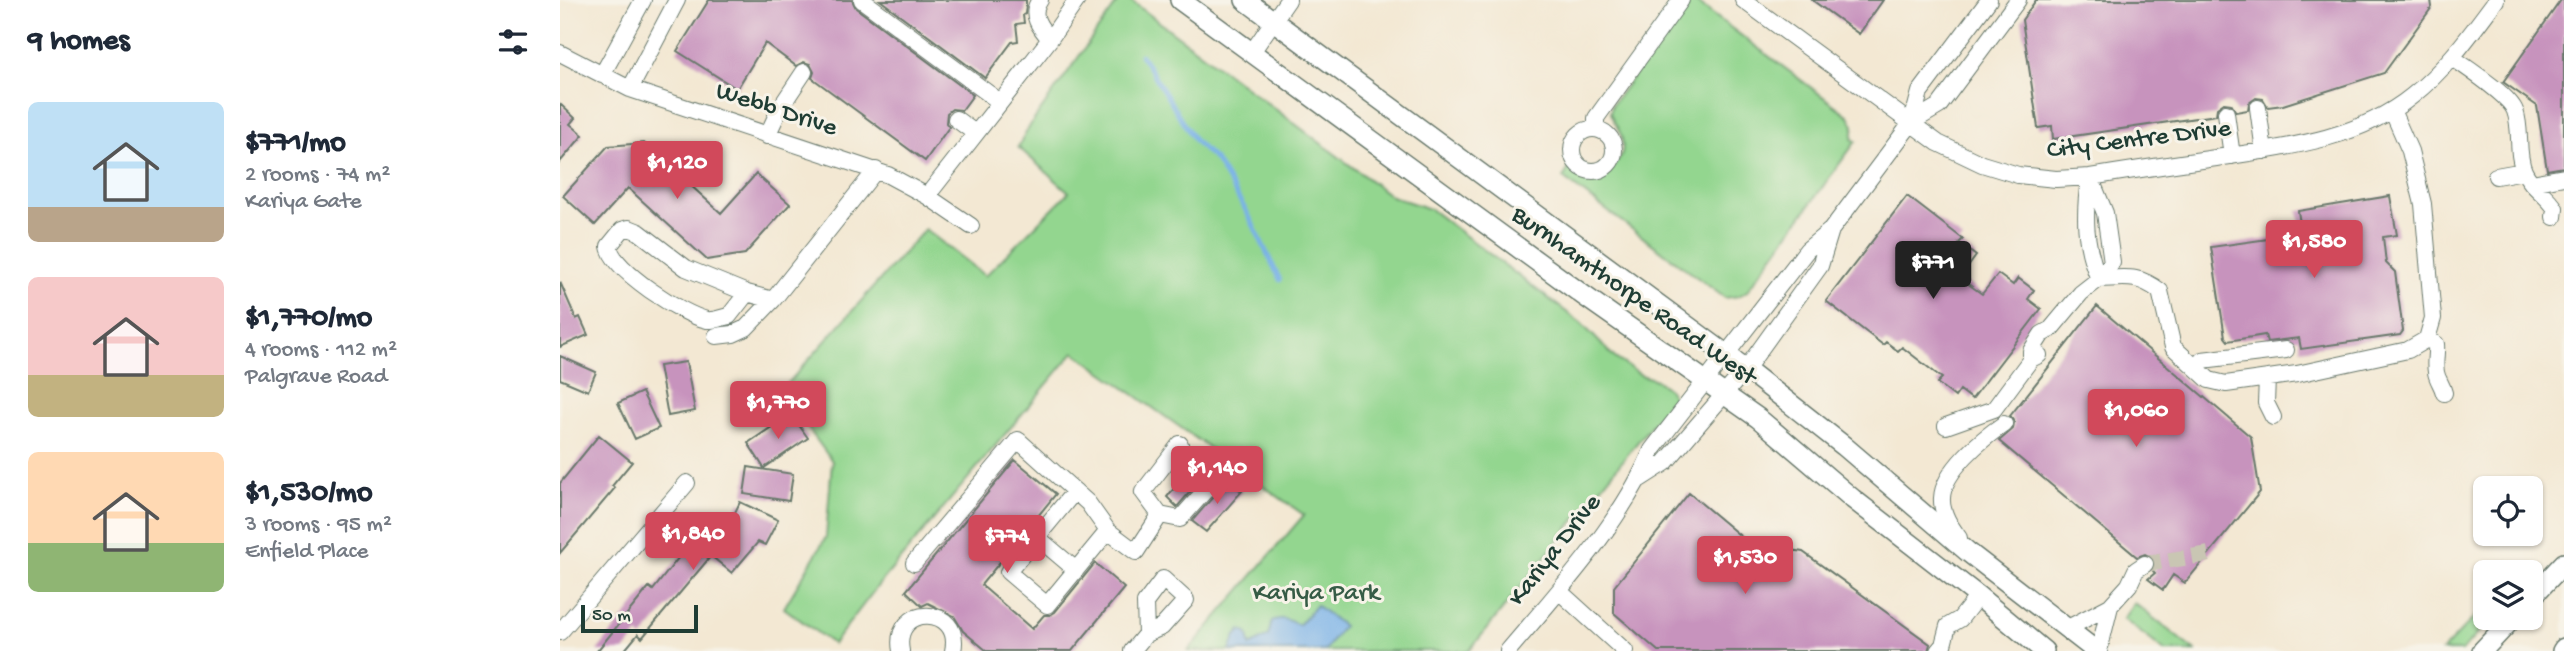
<!DOCTYPE html>
<html lang="en">
<head>
<meta charset="utf-8">
<style>
  body { margin:0; font-family:"Gochi Hand",sans-serif; background:#f6f6f7; color:#1f2937; height:100vh; display:flex; flex-direction:column; font-size:26px; white-space:nowrap }
  * { box-sizing:border-box; margin:0 }
  p { font-size:23px; color:#747a83 }
  .icon { flex:none; width:38px; height:38px; fill:none; stroke:currentColor; stroke-width:2; stroke-linecap:round; stroke-linejoin:round }
  .map { position:relative; flex:1; overflow:hidden }
  .details { display:flex; flex-direction:column; background:#fff; width:560px }
  .details>* { flex:none }
  .tools { position:absolute; left:1913px; top:476px; display:grid; gap:14px }
  .tools a { display:grid; place-items:center; width:70px; height:70px; border-radius:10px; background:#fff; box-shadow:0 2px 5px #0004; font-size:35px }
  .scale { position:absolute; left:21px; bottom:18px; width:117px; box-sizing:border-box; padding-left:7px; border:4px solid #1f3d34; border-top:0; font-size:19px; line-height:24px; white-space:nowrap; color:#1f3d34; -webkit-text-stroke:5px #f7f3e8; paint-order:stroke }
  .price { position:absolute; translate:-50% -60px; padding:0 16px; border-radius:7px; background:#d1495b; color:#fff; font-size:23px; line-height:46px; filter:drop-shadow(0 2px 4px #0008) }
  .price::after { content:''; position:absolute; left:50%; top:42px; width:21px; height:16px; margin-left:-10px; background:inherit; clip-path:polygon(0 0,100% 0,50% 100%) }
  .price.current { background:#222; color:#fff }
  ul { padding:0; list-style:none }
  li { display:flex; align-items:center; gap:21px; height:175px; padding:0 28px }
  li span { display:grid; place-items:center; flex:none; width:196px; height:140px; border-radius:10px; color:#555 }
  li>.icon { margin-inline-start:auto }
  span .icon { width:84px; height:84px; fill:#fffc; stroke-width:1 }
  li b { font-size:30px }
  h2 { display:flex; justify-content:space-between; align-items:center; height:84px; padding:0 28px; font-size:30px }
  main { display:flex; flex:1; min-height:0 }
  .map>svg:first-child { display:block }
  .green { fill:#93d68f; stroke:#598a62; stroke-width:2 }
  .water { fill:#78b1e8; stroke:#4c778e; stroke-width:2 }
  .lines { fill:none; stroke-linecap:round; stroke-linejoin:round }
  .stream { stroke:#78b1e8; stroke-width:4.5 }
  .building { fill:#c793bd }
  .minor-tunnel { stroke:#c9c6b3; stroke-width:16; stroke-dasharray:16 8; stroke-linecap:butt }
  .minor-casing { stroke:#69796c; stroke-width:18 }
  .major-casing { stroke:#69796c; stroke-width:22 }
  .minor { stroke:#fff; stroke-width:16 }
  .major { stroke:#fff; stroke-width:19 }
  .labels { text-anchor:middle; dominant-baseline:central; stroke-width:6; stroke-linejoin:round; paint-order:stroke }
  .street-label { font-size:26px; fill:#1f3d34; stroke:#f7f3e8 }
  .park-label { font-size:26px; fill:#365c46; stroke:#f7f3e8 }
</style>
</head>
<body>
<main>
<section class="details">
<h2>9 homes<svg class="icon" aria-label="filters" viewBox="0 0 24 24"><path d="M4 7h16M4 17h16"/><circle cx="9" cy="7" r="2"/><circle cx="15" cy="17" r="2"/></svg></h2>
<ul>
<li><span style="background:linear-gradient(#bfe0f5 75%,#b9a48a 0)"><svg class="icon" aria-label="home" viewBox="0 0 24 24"><path d="M3 11l9-7 9 7M6 9v11h12V9"/></svg></span><div><b>$771/mo</b><p>2 rooms · 74 m²</p><p>Kariya Gate</p></div></li>
<li><span style="background:linear-gradient(#f6c9c9 70%,#c2b280 0)"><svg class="icon" aria-label="home" viewBox="0 0 24 24"><path d="M3 11l9-7 9 7M6 9v11h12V9"/></svg></span><div><b>$1,770/mo</b><p>4 rooms · 112 m²</p><p>Palgrave Road</p></div></li>
<li><span style="background:linear-gradient(#ffd9b3 65%,#8fb573 0)"><svg class="icon" aria-label="home" viewBox="0 0 24 24"><path d="M3 11l9-7 9 7M6 9v11h12V9"/></svg></span><div><b>$1,530/mo</b><p>3 rooms · 95 m²</p><p>Enfield Place</p></div></li>
</ul>
</section>
<div class="map">
<svg width="2004" height="651" viewBox="0 0 2004 651">
  <rect width="100%" height="100%" fill="#f7f3e8"/>
  <filter id="ink" filterUnits="userSpaceOnUse"><feTurbulence type="fractalNoise" baseFrequency=".0143" numOctaves="2"/><feDisplacementMap in="SourceGraphic" scale="14" xChannelSelector="R" yChannelSelector="G"/><feConvolveMatrix kernelMatrix="1 2 1 2 8 2 1 2 1" color-interpolation-filters="sRGB"/></filter>
  <filter id="wash" filterUnits="userSpaceOnUse"><feTurbulence type="fractalNoise" baseFrequency=".00686" numOctaves="4" result="noise"/><feDisplacementMap in="SourceGraphic" scale="28" xChannelSelector="R" yChannelSelector="G"/><feGaussianBlur stdDeviation="1.57" result="paint"/><feColorMatrix in="noise" values="0 0 0 0 0 0 0 0 0 0 0 0 0 0 0 0 0 1.4 0 .05"/><feComposite in="paint" operator="in"/></filter>
  <g filter="url(#wash)">
    <rect width="100%" height="100%" fill="#f3e8d3"/>
    <path class="green" d="M559,0H570L831,196L870,209L1021,323L1055,358L1081,375L1096,380L1109,390L1114,397L909,651H628L744,515L514,352L317,587L273,644L224,608L266,537L272,461L221,391L365,229L425,276L509,192L458,147L471,124Z
      M1129,0L1135,1L1289,116L1294,125L1292,139L1296,141L1187,291L1179,296L1165,298L1003,178L1012,163C1034,173 1068,173 1062,138C1060,130 1053,121 1050,113L1052,105Z
      M1574,603L1635,651H1605L1563,619Z
      M1925,606V618H1931L1902,651H1882Z"/>
    <path class="water" d="M756,605L783,626L765,651H670L675,637L681,630L688,634L690,646L708,636L712,621C723,616 729,621 739,625Z"/>
    <g class="lines">
      <path class="stream" d="M581,55L635,141L656,161L688,214L720,280"/>
    </g>
    <g id="blocks">
      <path class="building" d="M149,0H292L296,8L413,95L402,110L392,109L387,113L386,123L389,127L365,161L252,78L254,72L250,64L244,62L236,66L205,43L177,89L117,51Z
        M320,0H466V4L465,14L463,15L464,23L456,24L458,41L452,42L425,78Z
        M1252,0H1323L1299,34Z
        M1476,0H1871L1872,7L1824,73L1723,105L1708,107L1703,99L1696,98L1689,103L1688,110L1676,112L1671,104L1664,103L1657,108L1656,115L1493,139L1492,126L1478,128L1462,20Z
        M2001,0H2004V167L1987,170L1977,106L1943,82Z
        M0,104L15,118L10,124L23,135L0,162Z
        M84,143L161,213L196,174L230,204L185,254L147,260L68,188L35,225L3,196L48,146Z
        M1347,196L1403,239L1399,243L1416,256L1400,278L1422,294L1438,274L1453,285L1458,278L1474,290L1468,299L1481,309L1412,399L1400,390L1395,397L1377,383L1382,378L1342,347L1338,351L1326,342L1323,345L1266,301Z
        M1830,196L1837,235L1823,237L1826,263L1835,272L1843,331L1840,335L1741,349L1739,338L1707,342L1705,335L1668,341L1665,337L1651,247L1708,239L1720,240L1742,236L1738,211Z
        M0,282L16,319L20,317L28,335L0,347Z
        M1537,306L1691,437L1700,492L1625,583L1613,575L1603,590L1588,579L1595,573L1593,571L1595,564L1593,558L1585,554L1577,557L1439,441L1453,429L1454,422L1450,416Z
        M0,356L36,372L28,391L0,379Z
        M126,362L135,411L108,416L99,366Z
        M82,392L99,428L75,439L58,403Z
        M231,414L248,438L204,468L188,443Z
        M39,435L72,462L52,486L55,488L0,553V483Z
        M455,460L496,494L421,585L472,629L484,615H490L495,612L535,563L564,588L512,651H427L403,631L394,616L368,603L362,606L346,591Z
        M637,460L650,469L617,507L607,497Z
        M188,467L233,474L229,501L184,494Z
        M667,481L682,491L646,532L632,521Z
        M1129,493L1190,544L1243,552L1370,644L1368,651H1098L1054,613V587Z
        M180,502L218,520L205,545L198,542L172,573L151,556L82,638L78,634L64,651H37L89,587L93,590L123,552L131,558L158,524L166,531Z"/>
    </g>
  </g>
  <g filter="url(#ink)">
    <use href="#blocks" fill-opacity="0" stroke="#69796c" stroke-width="2"/>
    <g class="lines">
      <path class="minor-tunnel" d="M1585,564L1649,554"/>
      <g class="minor-casing">
        <path id="minor" d="M302,0L440,102
          M480,0C469,14 480,28 490,39
          M1183,0L1378,143L1422,164L1458,175L1496,179L1530,177C1572,170 1614,164 1656,158C1723,148 1798,140 1852,96C1886,69 1910,35 1936,0
          M692,52L728,0
          M0,53L70,89L328,175L367,196L411,226
          M1893,58C1907,68 1950,96 1955,111C1962,129 1956,153 1964,171C1971,187 1986,194 1995,208L1994,217
          M42,75L83,0
          M70,89L117,0
          M1698,108L1704,151
          M1666,113L1672,156
          M396,119L415,133
          M1352,122L1360,92L1429,0
          M1036,129V118L1121,0
          M1012 150a21 21 0 1 1 42 0a21 21 0 1 1-42 0Z
          M207,136L220,108L244,72
          M1936,176L1964,171
          M1529,179C1524,215 1524,245 1539,279
          M1972,183L2004,177
          M367,196L490,39L517,0
          M1539,279C1566,278 1577,274 1600,291L1613,347L1649,380L1666,384L1737,374L1848,350L1867,339L1873,318L1863,204L1850,151L1832,110
          M187,293L169,316C163,317 153,321 147,320C123,315 52,270 49,246L62,230L69,228L79,232L126,268L187,293L213,300
          M156,336L173,334L186,328L213,300L316,170
          M1867,339L1876,344C1877,354 1874,362 1876,372C1877,380 1882,384 1884,393
          M1471,359V351L1482,334L1491,329L1521,293L1539,279L1552,262L1545,213L1530,177
          M1642,360L1726,350
          M1707,379L1706,403L1713,417
          M1386,426L1434,409L1471,359L1479,355
          M1080,479L1105,463L1186,369L1260,266L1271,230
          M515,491L448,572L487,605L548,531
          M600,515L583,492L620,444
          M477,537L516,570
          M1399,538C1391,527 1381,513 1382,498C1383,471 1423,438 1444,424
          M354,563L458,440L528,503L548,531L576,552L600,515L620,519L658,476
          M999,591L1065,651
          M1506,629L1550,606
          M0,632L127,483
          M341,651C332,603 403,605 393,651
          M572,651L586,634L602,627L626,600L603,579L585,603L586,634
          M948,651C997,593 1063,521 1092,450L1247,250L1271,230L1352,122L1379,106L1458,0
          M1378,651L1383,645L1388,626L1400,619L1418,596
          M1539,651L1550,606L1569,585L1576,570L1585,564"/>
      </g>
      <g class="major-casing">
        <path id="major" d="M620,0L1023,295L1198,418L1293,499L1418,596L1484,651
          M685,0L1186,369L1284,446L1408,552L1536,651
          M1970,599L2004,563
          M1922,651L1953,618
          M2002,651L2004,648"/>
      </g>
      <use href="#minor" class="minor"/>
      <use href="#major" class="major"/>
    </g>
  </g>
  <g class="labels">
    <g class="street-label">
      <text transform="translate(216 111) rotate(18)">Webb Drive</text>
      <text transform="translate(1579 141) rotate(-7)">City Centre Drive</text>
      <text transform="translate(1073 297) rotate(35)">Burnhamthorpe Road West</text>
      <text transform="translate(996 551) rotate(-52)">Kariya Drive</text>
    </g>
    <g class="park-label">
      <text x="756" y="594">Kariya Park</text>
    </g>
  </g>
</svg>
<div class="tools">
<a><svg class="icon" aria-label="locate" viewBox="0 0 24 24"><circle cx="12" cy="12" r="6"/><path d="M12 2v4M12 18v4M2 12h4M18 12h4"/></svg></a>
<a><svg class="icon" aria-label="layers" viewBox="0 0 24 24"><path d="M12 4l9 5-9 5-9-5zM3 14l9 5 9-5"/></svg></a>
</div>
<div class="scale">50 m</div>
<b class="price" style="left:117px;top:201px">$1,120</b>
<b class="price" style="left:1754px;top:280px">$1,580</b>
<b class="price current" style="left:1373px;top:301px">$771</b>
<b class="price" style="left:218px;top:441px">$1,770</b>
<b class="price" style="left:1576px;top:449px">$1,060</b>
<b class="price" style="left:657px;top:506px">$1,140</b>
<b class="price" style="left:133px;top:572px">$1,840</b>
<b class="price" style="left:447px;top:575px">$774</b>
<b class="price" style="left:1185px;top:596px">$1,530</b>
</div>
</main>
</body>
</html>
